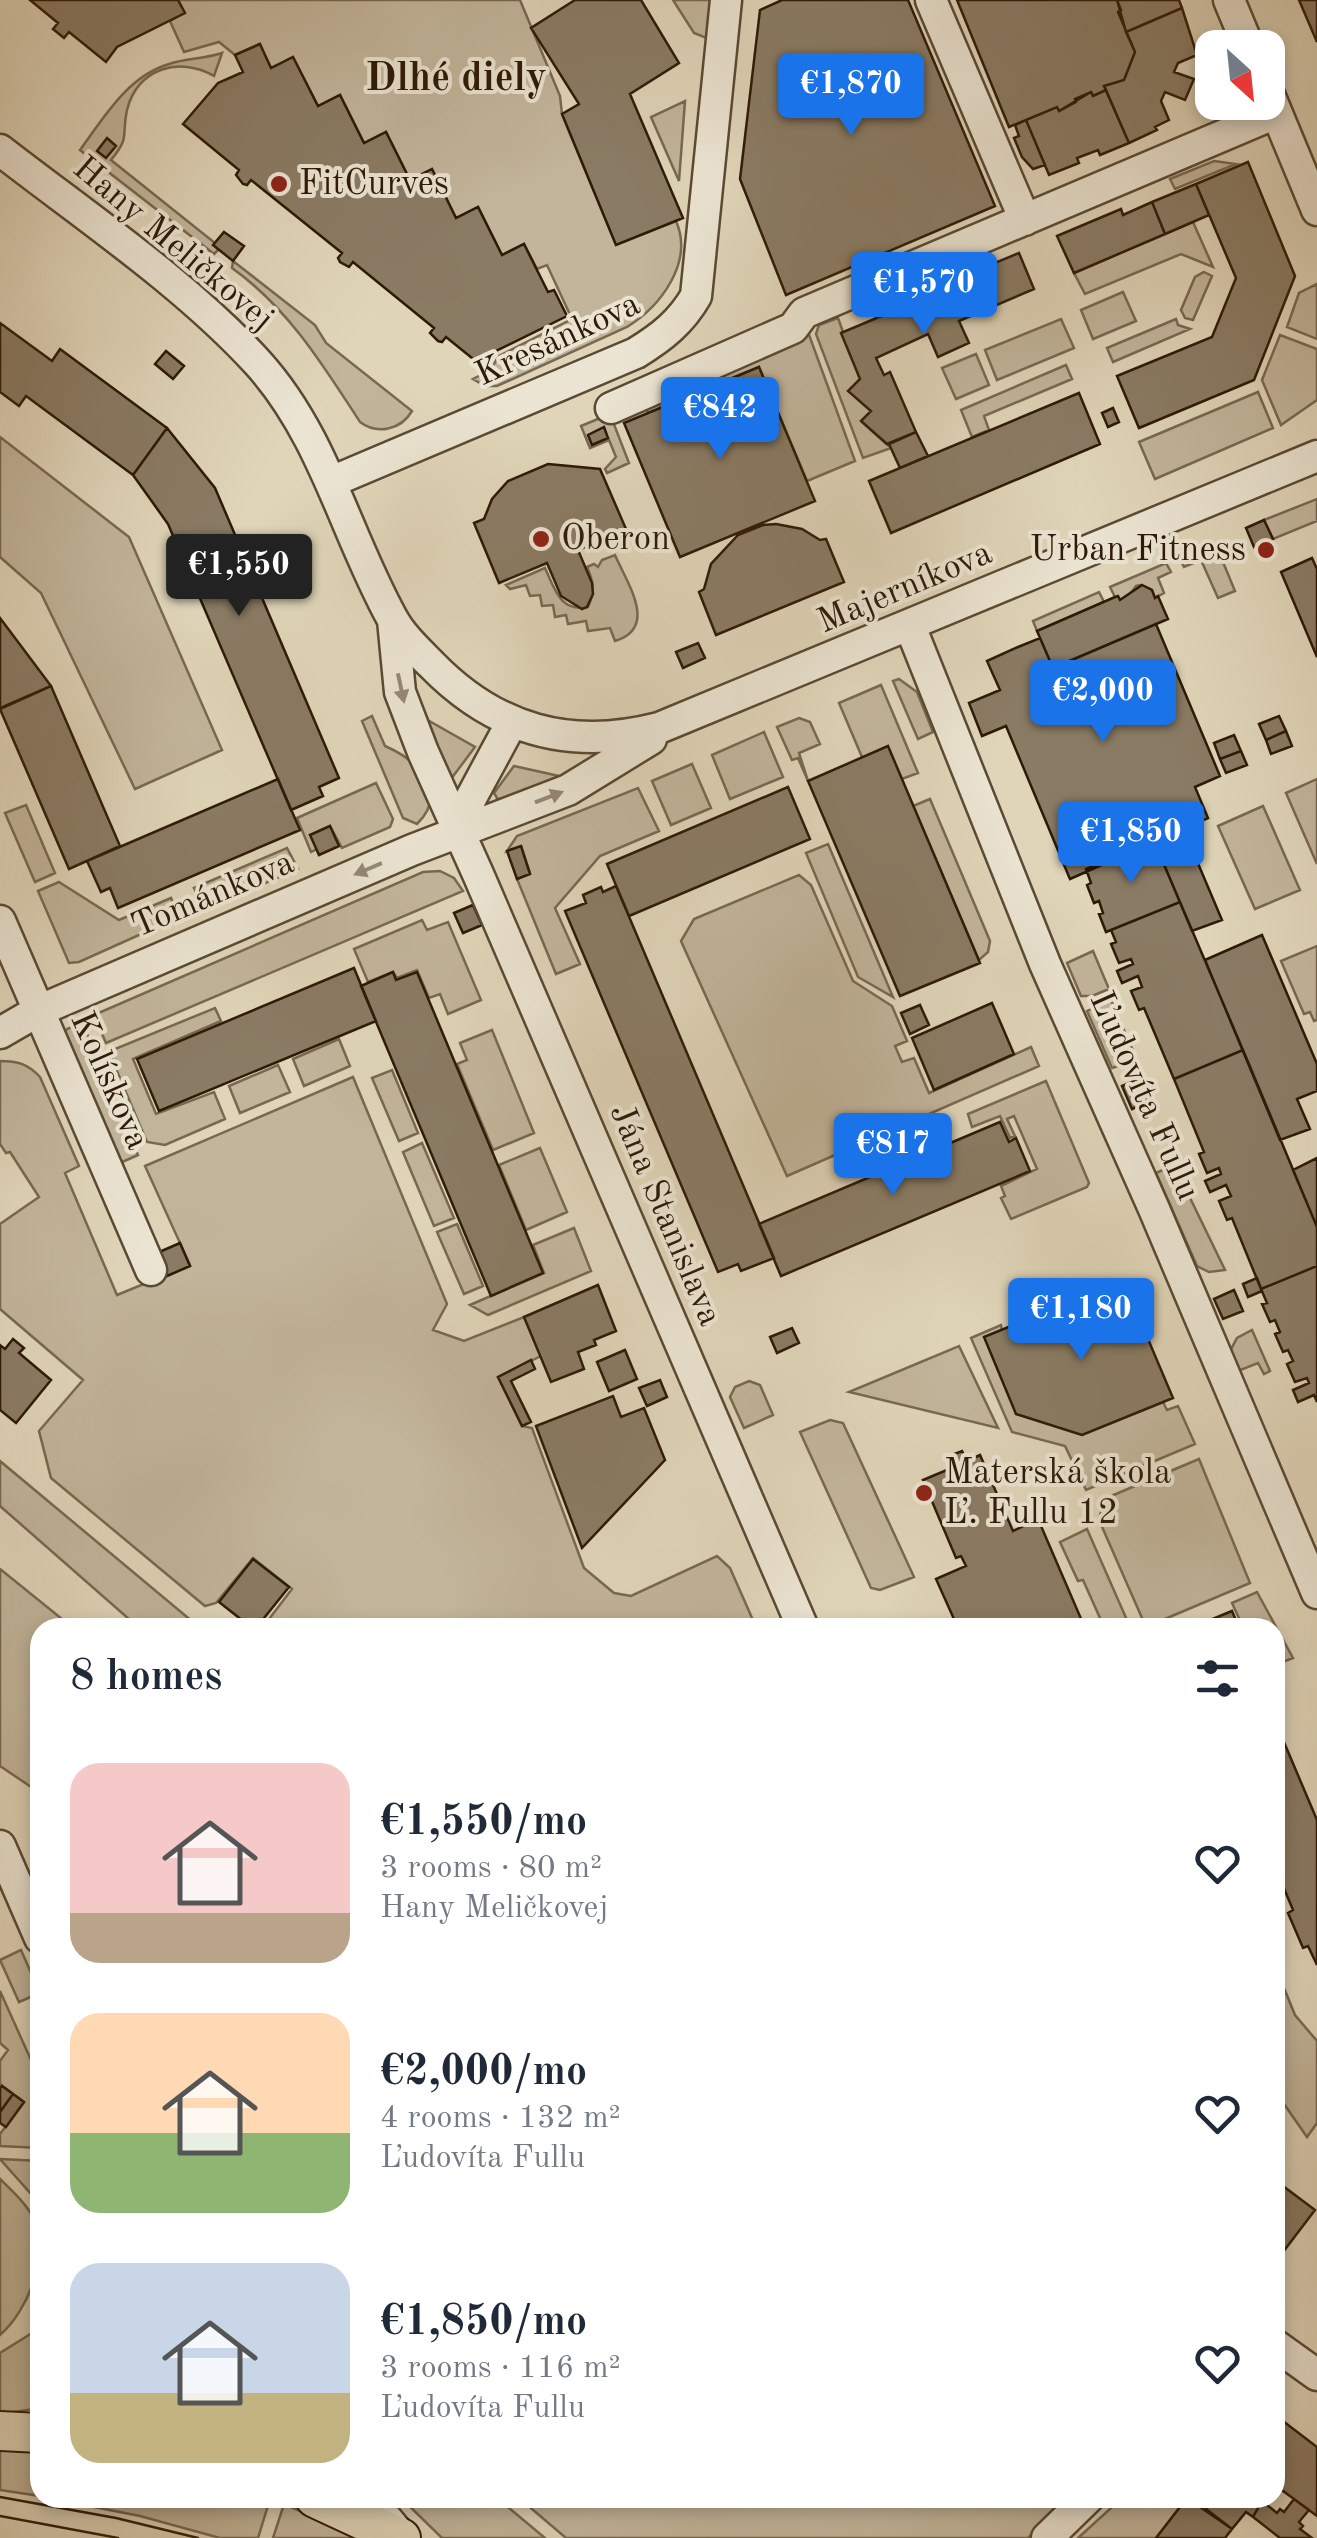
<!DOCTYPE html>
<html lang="en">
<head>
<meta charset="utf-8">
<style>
  body { margin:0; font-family:"Old Standard TT",serif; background:#f2f2f3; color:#1f2937; height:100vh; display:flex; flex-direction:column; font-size:38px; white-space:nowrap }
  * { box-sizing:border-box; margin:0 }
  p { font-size:32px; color:#747a83 }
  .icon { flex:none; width:55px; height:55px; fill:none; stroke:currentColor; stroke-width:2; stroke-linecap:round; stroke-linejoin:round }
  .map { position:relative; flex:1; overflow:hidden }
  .drawer { position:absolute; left:30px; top:1618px; width:1255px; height:890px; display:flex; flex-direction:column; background:#fff; border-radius:30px; box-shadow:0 5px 15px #0003 }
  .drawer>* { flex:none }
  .needle { width:65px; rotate:153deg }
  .controls { position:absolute; left:1195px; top:30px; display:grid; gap:20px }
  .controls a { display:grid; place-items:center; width:90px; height:90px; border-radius:20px; background:#fff; box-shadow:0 5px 15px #0003; font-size:50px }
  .price { position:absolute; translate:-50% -85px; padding:0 22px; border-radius:10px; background:#1a73e8; color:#fff; font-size:32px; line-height:65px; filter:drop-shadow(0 2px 5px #0008) }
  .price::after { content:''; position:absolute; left:50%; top:60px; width:30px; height:22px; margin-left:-15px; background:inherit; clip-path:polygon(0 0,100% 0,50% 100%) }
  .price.on { background:#222; color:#fff }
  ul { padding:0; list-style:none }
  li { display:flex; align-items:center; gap:30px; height:250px; padding:0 40px }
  li span { display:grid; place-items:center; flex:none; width:280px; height:200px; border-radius:30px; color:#555 }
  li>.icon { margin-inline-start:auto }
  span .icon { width:120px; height:120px; fill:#fffc; stroke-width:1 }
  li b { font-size:42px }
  h2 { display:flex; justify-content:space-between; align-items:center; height:120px; padding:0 40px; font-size:42px }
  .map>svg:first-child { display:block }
  .green { fill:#c2b59b; stroke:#786851; stroke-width:2.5 }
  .building { fill:#8a7b64; stroke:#2d1a07; stroke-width:2.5 }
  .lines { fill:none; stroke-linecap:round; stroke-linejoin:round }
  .minor-casing { stroke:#5a4934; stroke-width:35 }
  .major-casing { stroke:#2d1a07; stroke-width:42 }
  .minor { stroke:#ebe4d2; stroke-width:30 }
  .major { stroke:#e0d5b9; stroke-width:38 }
  .tram { stroke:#2d1a07; stroke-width:2.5 }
  .oneway { fill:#968977 }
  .poi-dot { fill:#8f2418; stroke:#ebe4d2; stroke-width:4 }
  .labels { text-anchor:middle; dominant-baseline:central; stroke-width:8; stroke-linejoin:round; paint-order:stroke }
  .poi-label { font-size:35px; fill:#2d1a07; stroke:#ebe4d2; text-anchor:start }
  .street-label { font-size:35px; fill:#2d1a07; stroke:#ebe4d2 }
  .quarter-label { font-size:40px; font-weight:bold; fill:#2d1a07; stroke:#ebe4d2 }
</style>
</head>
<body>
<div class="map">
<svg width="1317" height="2538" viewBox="0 0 1317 2538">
  <rect width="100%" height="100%" fill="#e0d5b9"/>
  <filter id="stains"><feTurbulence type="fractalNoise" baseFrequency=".002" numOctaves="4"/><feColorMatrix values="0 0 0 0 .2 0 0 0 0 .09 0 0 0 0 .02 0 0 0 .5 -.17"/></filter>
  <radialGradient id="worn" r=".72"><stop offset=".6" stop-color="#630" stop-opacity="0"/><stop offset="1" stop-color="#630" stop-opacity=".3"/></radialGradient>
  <path class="green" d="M178,0H520L560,96L562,114L616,245L676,221C694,262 661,306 627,327L497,386H485L473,379L490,370L499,356L572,319L547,265L537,269L524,244L502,255L478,207L456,218L432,170L410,180L386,132L364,143L340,95L318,106L293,58L271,68L259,44L235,55L219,42L184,52L170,21L184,13Z
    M673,0H712L709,39L694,33Z
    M222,53L214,76C180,56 137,68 127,110C121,136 131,136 111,160L215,243L219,249L214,254L80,150C104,117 128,76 169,64C186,58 204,59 222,53Z
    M685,101L679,181L651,117Z
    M1214,161L1236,164L1175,189L1170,179Z
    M1193,222L1213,267L1181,254L1085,294L1074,273Z
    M233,261L315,325L326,343L412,411C401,430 377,435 360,422C323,365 288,308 232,268Z
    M1204,272L1212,276L1193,320L1185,318L1181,310L1195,277Z
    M1317,284V339L1287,327L1299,293Z
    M1123,292L1136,321L1093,339L1081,310Z
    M838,318L860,379L849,391L871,411L862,422L891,448L863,458L816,334L819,325Z
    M1061,319L1074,348L997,380L985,350Z
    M1176,319L1178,325L1190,329L1113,362L1107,348Z
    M808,332L855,461L807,481L759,367L648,413L643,401Z
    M1280,335L1317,349V400L1281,425L1262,380Z
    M976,354L989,385L956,399L942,368Z
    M1066,365L1072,379L984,416L989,430L972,437L961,410Z
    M1258,392L1273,428L1155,479L1139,442Z
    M610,414L629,463L607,473L605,469L616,457L609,440L590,448L581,426Z
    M0,437L129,537L222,750L135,789L41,593L0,557Z
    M1317,499V521L1273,539L1264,520Z
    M1205,546L1223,562L1235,591L1218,598L1201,560L1184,567L1179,557Z
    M615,555C627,583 659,628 615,641L610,628L588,631L586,621L568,624L566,615L555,617L553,605L542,606L540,595L530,596L526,585L510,589L506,585L545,568C555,590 560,612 588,607C595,591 594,583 587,567L594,564L598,567L602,560Z
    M1166,563L1171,572L1158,578L1164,593L1155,598L1151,590L1141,585L1136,586L1129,596L1120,600L1115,597L1110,587Z
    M1099,592L1104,602L1037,631L1033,621Z
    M899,679L917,692L933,732L918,739L893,681Z
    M881,685L918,773L902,779L862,757L839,703Z
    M372,716L385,746C417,760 450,791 417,824L403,818L362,721Z
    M424,718L475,747L451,779Z
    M799,718L810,722L820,744L799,753L808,781L798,758L792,760L777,727Z
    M764,732L783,777L730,799L712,755Z
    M692,764L711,808L671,825L652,781Z
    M514,766L559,776L503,801L497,798L494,793Z
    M1317,779V864L1286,793Z
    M376,783L393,819L390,827L342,848L330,826L311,835L317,849L311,852L297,818Z
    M638,788L659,831L600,856L555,908L580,964L556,974L517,879L530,873L521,846L507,851L517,836Z
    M930,799L990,941L988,952L979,960L913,806Z
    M26,805L55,873L35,882L5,813Z
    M1263,806L1300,890L1255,909L1218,826Z
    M828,844L893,997L858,977L806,853Z
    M287,848L298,869L209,907L202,904L194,888Z
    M440,871L454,878L463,891L106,1043L94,1015L423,872Z
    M799,875L811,885L853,981L892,1006L907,1041L895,1046L902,1062L914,1058L929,1093L1031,1047L1039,1066L787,1176L681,941L694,919Z
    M59,882L119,920L171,898L179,917L79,962L69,963L38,891Z
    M422,920L427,930L448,922L481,1000L448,1014L440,994L429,998L417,970L397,978L393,972L368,982L354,949Z
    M1317,946V1020L1314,1021L1310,1012L1304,1014L1281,961Z
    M1093,951L1109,989L1092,996H1081L1067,963Z
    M1111,1000L1137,1060L1112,1068L1087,1011Z
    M215,1008L221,1021L133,1059L156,1114L214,1092L225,1119L165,1145L147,1142L111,1057L115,1049Z
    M82,1022L138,1155L120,1163L63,1031Z
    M492,1030L534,1133L493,1150L457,1064L467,1060L460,1043Z
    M339,1039L350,1066L304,1086L293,1059Z
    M0,1061C18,1061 28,1064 40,1077L79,1166L65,1173L117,1295L190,1265L145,1166L353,1077L447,1304L433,1330L464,1341L524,1317L541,1356L498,1377L522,1426L532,1428L584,1568L614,1593L631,1596L717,1556L730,1568L756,1627H263L292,1589L253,1558L216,1603L205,1606L51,1478L39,1431L83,1380L0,1309V1224L39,1197L10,1152L6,1153L0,1144Z
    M278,1065L290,1092L240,1113L229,1086Z
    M392,1070L418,1133L399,1141L372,1078Z
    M1046,1081L1089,1183L1087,1187L1011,1219L1001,1198L1005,1196L1001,1186L1037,1169L1014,1116L1007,1119L1015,1136L1010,1138L1000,1116L972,1127L968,1114Z
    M422,1143L454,1218L434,1226L403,1152Z
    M540,1148L567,1212L526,1230L499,1165Z
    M1179,1163L1177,1171L1225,1270L1209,1272L1197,1266L1156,1173Z
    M457,1224L483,1286L464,1294L437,1232Z
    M574,1228L591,1271L488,1315L470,1305L544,1273L533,1245Z
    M1001,1325L1016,1414L1082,1435L1163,1402L1167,1410L1178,1406L1195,1444L1086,1490L1065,1446L1012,1432L971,1338Z
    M1252,1330L1270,1371L1264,1374L1258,1363L1238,1371L1229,1353L1237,1338Z
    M959,1346L998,1428L849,1392Z
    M749,1381L760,1385L773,1415L744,1428L730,1397L735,1387Z
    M830,1420L843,1423L914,1577L880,1590L871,1588L800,1432Z
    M1199,1459L1250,1583L1146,1627L1099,1520L1104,1499Z
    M0,1461L199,1627H138L0,1506Z
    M1087,1529L1130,1627H1104L1083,1580L1078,1581L1060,1542Z
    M0,1569L72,1627L40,1628V1793L0,1766Z
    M1257,1592L1293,1658L1275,1665V1628L1243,1627L1232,1603Z
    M21,1950L40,1993L19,2002L0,1960Z
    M1275,1966L1295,2015L1317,2041V2123L1307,2137L1275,2091Z
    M0,1991L40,2080V2148L0,2146V2134L24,2102L0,2084V2061L8,2050L0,2043Z
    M0,2159L40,2161V2204Z
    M0,2179C13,2192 27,2204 35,2221C50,2256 27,2312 0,2335Z
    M40,2328V2408L0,2414V2353Z
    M0,2450L40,2451V2496L0,2490Z
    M48,2498H265L270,2499L258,2538H220L140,2516Z
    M401,2498H497L545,2538H442Z
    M519,2498H1070L1028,2538H566Z
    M1122,2498H1187L1156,2538H1078Z
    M284,2504L362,2538H273Z"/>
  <path class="building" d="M30,0H178L185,13L117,47L106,62L69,32L64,38L53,29L58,23Z
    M575,0H641L679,63L630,94L683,218L616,245L562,114L579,104L531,28Z
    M782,0H908L995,206L786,295L740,179L760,10Z
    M957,0H1117L1121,10L1118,12L1135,52L1124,80L1104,86L1106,90L1093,96L1091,92L1075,99L1076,102L1059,111L1057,107L1009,127Z
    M1117,0H1179L1182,8L1126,32Z
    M1299,0H1317V42Z
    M1182,8L1197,55L1178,63L1174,72L1194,79L1185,100L1165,92L1161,101L1169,120L1155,127L1157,130L1129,143L1104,86L1124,80L1135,52L1126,32Z
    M260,44L271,68L293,57L318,106L340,95L364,143L386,132L410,180L432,169L456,218L478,207L502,255L524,244L548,292L554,290L567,316L494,352L483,367L446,337L442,342L438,341L430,333L434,328L353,262L349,267L340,262L338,258L342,253L251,180L247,185L243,184L236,175L239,170L183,124L218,83L243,72L235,55Z
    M1106,90L1129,143L1100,155L1098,150L1077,158L1079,163L1049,175L1026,120L1057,107L1059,111L1091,92L1093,96Z
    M1026,120L1045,165L1033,169L1022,157L1014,138L1019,136L1015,125Z
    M107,138L116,146L106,158L97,151Z
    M1248,162L1295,276L1254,380L1139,428L1117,376L1212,337L1236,278L1196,184Z
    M1196,184L1209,215L1165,234L1152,202Z
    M1152,202L1165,234L1074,273L1057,236L1121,209L1123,215Z
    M224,232L244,246L233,261L213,245Z
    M1019,253L1034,289L959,321L969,343L938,357L928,334L876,358L884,375L890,372L916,432L887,444L861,421L871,411L848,391L860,379L841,333L929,296L927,291Z
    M0,323L52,361L60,349L167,428L133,475L26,396L19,406L0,392Z
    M166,351L184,366L173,379L155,364Z
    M759,367L815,501L680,557L624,423Z
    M1079,393L1100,444L891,533L869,481Z
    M1113,408L1119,422L1108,427L1102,413Z
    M604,427L608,438L592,445L588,435Z
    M167,428L215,488L339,778L319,787L323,796L291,810L168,524L133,475Z
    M916,432L928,456L900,468L889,444Z
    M548,464L600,469L626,529L578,550L592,583L593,594L587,607L582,609L561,596L547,563L499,583L474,523L484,519L492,499L508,481Z
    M1264,520L1273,539L1254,547L1246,528Z
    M776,524L802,529L820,540L826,539L844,582L716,635L699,592L704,589L711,564L738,535L763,525Z
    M1312,558L1317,569V657L1281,572Z
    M1142,585L1152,590L1155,598L1158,596L1168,619L1053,668L1037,631L1115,597L1118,596L1120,600Z
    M0,618L51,686L0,708Z
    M1156,624L1220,776L1195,787L1208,818L1070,879L1006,726L982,736L969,703L1000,690L987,661L1018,647L1040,638L1053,668Z
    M698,643L705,658L683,668L676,652Z
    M51,686L120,846L69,869L0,709Z
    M1279,716L1286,731L1266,740L1259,724Z
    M1286,731L1292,746L1271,754L1266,740Z
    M1234,735L1241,751L1220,759L1214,743Z
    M888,746L980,963L900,996L808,781Z
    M1241,751L1247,765L1226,773L1220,759Z
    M278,779L300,830L118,908L110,888L101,892L87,861Z
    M788,787L810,839L629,916L607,864Z
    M330,826L339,846L319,855L310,835Z
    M1183,828L1222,920L1192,931L1154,841Z
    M1154,841L1180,902L1106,932L1099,914L1103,913L1099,901L1094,903L1087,885L1091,883L1086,869Z
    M521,846L530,874L517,879L507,851Z
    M616,886L774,1258L741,1271L738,1264L718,1272L565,911L586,903L583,895L601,887L603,892Z
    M1180,902L1243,1050L1174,1079L1144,1008L1139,1010L1131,991L1142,987L1138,976L1122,983L1117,971L1133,964L1131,959L1119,963L1111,944L1116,942L1111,930Z
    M473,905L482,925L463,933L454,913Z
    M1262,935L1317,1064V1091L1297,1099L1310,1129L1280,1140L1205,960Z
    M354,968L376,1021L159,1111L137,1059Z
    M393,972L396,980L417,972L543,1273L491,1296L361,986Z
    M992,1003L1014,1054L934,1090L912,1038Z
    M920,1005L929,1025L910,1034L901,1013Z
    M1243,1050L1317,1227V1266L1261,1289L1232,1218L1227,1220L1219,1201L1231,1196L1226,1185L1210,1192L1205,1181L1221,1174L1219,1168L1207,1173L1199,1154L1204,1152L1174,1079Z
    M1144,1077L1153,1100L1132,1109L1122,1086Z
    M1000,1122L1009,1142L1016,1138L1030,1171L781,1276L759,1224Z
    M1317,1158V1227L1293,1170Z
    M180,1243L190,1266L167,1276L157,1253Z
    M1317,1266V1402L1314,1395L1298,1402L1293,1390L1309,1383L1307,1378L1295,1382L1287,1364L1293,1361L1288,1350L1283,1352L1275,1334L1280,1332L1275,1320L1270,1322L1262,1304L1267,1303L1261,1289Z
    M1257,1278L1262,1291L1248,1297L1243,1284Z
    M1123,1280L1173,1398L1082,1435L1016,1414L984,1337Z
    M1123,1280L1173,1398L1082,1435L1016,1414L984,1337Z
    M598,1285L616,1331L594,1340L596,1345L578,1352L584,1369L551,1382L524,1317Z
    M1234,1290L1243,1311L1223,1319L1214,1299Z
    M792,1328L799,1343L777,1353L770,1337Z
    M13,1339L24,1348L19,1353L51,1380L16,1423L0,1410V1345L5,1349Z
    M625,1350L637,1379L609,1391L597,1362Z
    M531,1360L535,1369L511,1381L531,1422L522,1426L498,1377Z
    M660,1380L667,1397L647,1406L639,1388Z
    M613,1396L621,1417L644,1408L665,1460L582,1548L536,1426Z
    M962,1451L967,1461L980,1455L1013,1531L1038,1519L1085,1628H958L936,1579L966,1566L961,1556L956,1558L923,1480L954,1467L949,1456Z
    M253,1559L289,1587L256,1628H252L219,1602Z
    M1232,1611L1239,1628H1193V1627Z
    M1275,1721L1317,1820V1965L1308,1946L1303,1948L1288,1913L1293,1910L1283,1886L1278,1888L1275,1881Z
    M2,2086L13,2094L0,2112V2088Z
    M13,2094L24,2102L6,2127L0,2123V2112Z
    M1275,2180L1315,2210L1280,2256L1275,2252Z
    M1275,2415L1317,2447V2516L1275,2485Z
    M1187,2498L1232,2529L1225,2538H1156Z
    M1215,2498H1260L1262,2501L1253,2517L1246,2512L1232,2529L1206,2509Z
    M1294,2499L1309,2510L1299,2522L1303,2526L1300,2529L1312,2538H1280L1253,2517L1262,2501L1277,2513L1280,2509L1284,2512Z"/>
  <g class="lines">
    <g class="minor-casing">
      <path id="minor" d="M931,0L1025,220
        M1229,0L1249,48
        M1268,92L1317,210
        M0,150C85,216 186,284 258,363C324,436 345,533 392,618C401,635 417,650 431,664C495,730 570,751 659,728L1317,456
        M611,408L793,328L804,313L1276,113
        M331,482L636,353C662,337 681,322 696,296L726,0
        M393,620L400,692L423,752L478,874L803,1628
        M910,626L1045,964L1154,1209L1317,1593
        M459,832L471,798L512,722
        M0,921L151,1270
        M0,1033L38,1011L412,850L568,790L651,739
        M0,1846L40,1938
        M1275,2345L1317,2375
        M369,2498L401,2536
        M1047,2538L1088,2498"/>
    </g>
    <g class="major-casing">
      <path id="major" d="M0,2431L40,2433
        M315,2498L401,2538"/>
    </g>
    <use href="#minor" class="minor"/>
    <use href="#major" class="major"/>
    <path class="tram" d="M0,2497L116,2518L198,2538
      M0,2516L118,2538"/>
  </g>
  <defs><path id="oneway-solid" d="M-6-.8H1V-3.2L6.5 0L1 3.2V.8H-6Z" transform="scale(2.5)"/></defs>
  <g class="oneway">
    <use href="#oneway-solid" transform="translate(401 688) rotate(78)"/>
    <use href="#oneway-solid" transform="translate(549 797) rotate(-21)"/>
    <use href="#oneway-solid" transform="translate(368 869) rotate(157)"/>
  </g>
  <g class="poi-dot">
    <circle cx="279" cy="184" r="10"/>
    <circle cx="541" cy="539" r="10"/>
    <circle cx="1266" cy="550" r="10"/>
    <circle cx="924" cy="1493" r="10"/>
  </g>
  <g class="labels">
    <g class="poi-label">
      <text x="299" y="184">FitCurves</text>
      <text x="561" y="539">Oberon</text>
      <text x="1246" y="550" text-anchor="end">Urban Fitness</text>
      <text x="944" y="1473">Materská škola<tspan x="944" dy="40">Ľ. Fullu 12</tspan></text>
    </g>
    <g class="street-label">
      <text transform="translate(173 244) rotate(40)">Hany Meličkovej</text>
      <text transform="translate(558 340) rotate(-25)">Kresánkova</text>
      <text transform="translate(905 588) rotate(-23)">Majerníkova</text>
      <text transform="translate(213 895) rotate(-23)">Tománkova</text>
      <text transform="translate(109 1081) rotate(66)">Kolískova</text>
      <text transform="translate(1144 1096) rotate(66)">Ľudovíta Fullu</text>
      <text transform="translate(665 1215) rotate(67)">Jána Stanislava</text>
    </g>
    <g class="quarter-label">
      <text x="456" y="80">Dlhé diely</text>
    </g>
  </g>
  <rect width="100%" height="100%" filter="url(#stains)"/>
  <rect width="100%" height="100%" fill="url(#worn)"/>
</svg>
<div class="controls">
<a><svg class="needle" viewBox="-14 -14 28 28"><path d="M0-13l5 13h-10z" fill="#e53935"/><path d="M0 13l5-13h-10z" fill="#747a83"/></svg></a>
</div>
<b class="price" style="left:851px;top:138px">€1,870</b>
<b class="price" style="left:924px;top:337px">€1,570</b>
<b class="price" style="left:720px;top:462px">€842</b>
<b class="price on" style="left:239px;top:619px">€1,550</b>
<b class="price" style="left:1103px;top:745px">€2,000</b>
<b class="price" style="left:1131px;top:886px">€1,850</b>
<b class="price" style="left:893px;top:1198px">€817</b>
<b class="price" style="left:1081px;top:1363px">€1,180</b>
<section class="drawer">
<h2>8 homes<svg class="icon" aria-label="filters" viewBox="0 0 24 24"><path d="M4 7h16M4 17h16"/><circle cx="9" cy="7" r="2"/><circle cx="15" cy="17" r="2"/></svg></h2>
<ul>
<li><span style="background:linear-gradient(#f6c9c9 75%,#b9a48a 0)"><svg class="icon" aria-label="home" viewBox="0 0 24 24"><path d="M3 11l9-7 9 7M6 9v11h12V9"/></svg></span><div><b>€1,550/mo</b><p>3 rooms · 80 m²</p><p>Hany Meličkovej</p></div><svg class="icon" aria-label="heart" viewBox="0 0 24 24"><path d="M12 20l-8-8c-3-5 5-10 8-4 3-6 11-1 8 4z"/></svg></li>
<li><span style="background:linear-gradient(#ffd9b3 60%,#8fb573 0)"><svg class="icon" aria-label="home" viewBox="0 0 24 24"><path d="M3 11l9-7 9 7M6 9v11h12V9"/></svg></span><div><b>€2,000/mo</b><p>4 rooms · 132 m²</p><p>Ľudovíta Fullu</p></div><svg class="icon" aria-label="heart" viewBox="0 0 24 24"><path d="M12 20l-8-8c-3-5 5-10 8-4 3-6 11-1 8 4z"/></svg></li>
<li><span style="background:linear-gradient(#c9d6e8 65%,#c2b280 0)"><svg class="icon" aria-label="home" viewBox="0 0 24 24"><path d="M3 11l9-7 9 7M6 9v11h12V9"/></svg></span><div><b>€1,850/mo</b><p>3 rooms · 116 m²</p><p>Ľudovíta Fullu</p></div><svg class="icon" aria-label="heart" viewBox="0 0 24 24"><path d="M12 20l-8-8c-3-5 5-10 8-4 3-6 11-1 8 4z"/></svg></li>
</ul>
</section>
</div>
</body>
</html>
